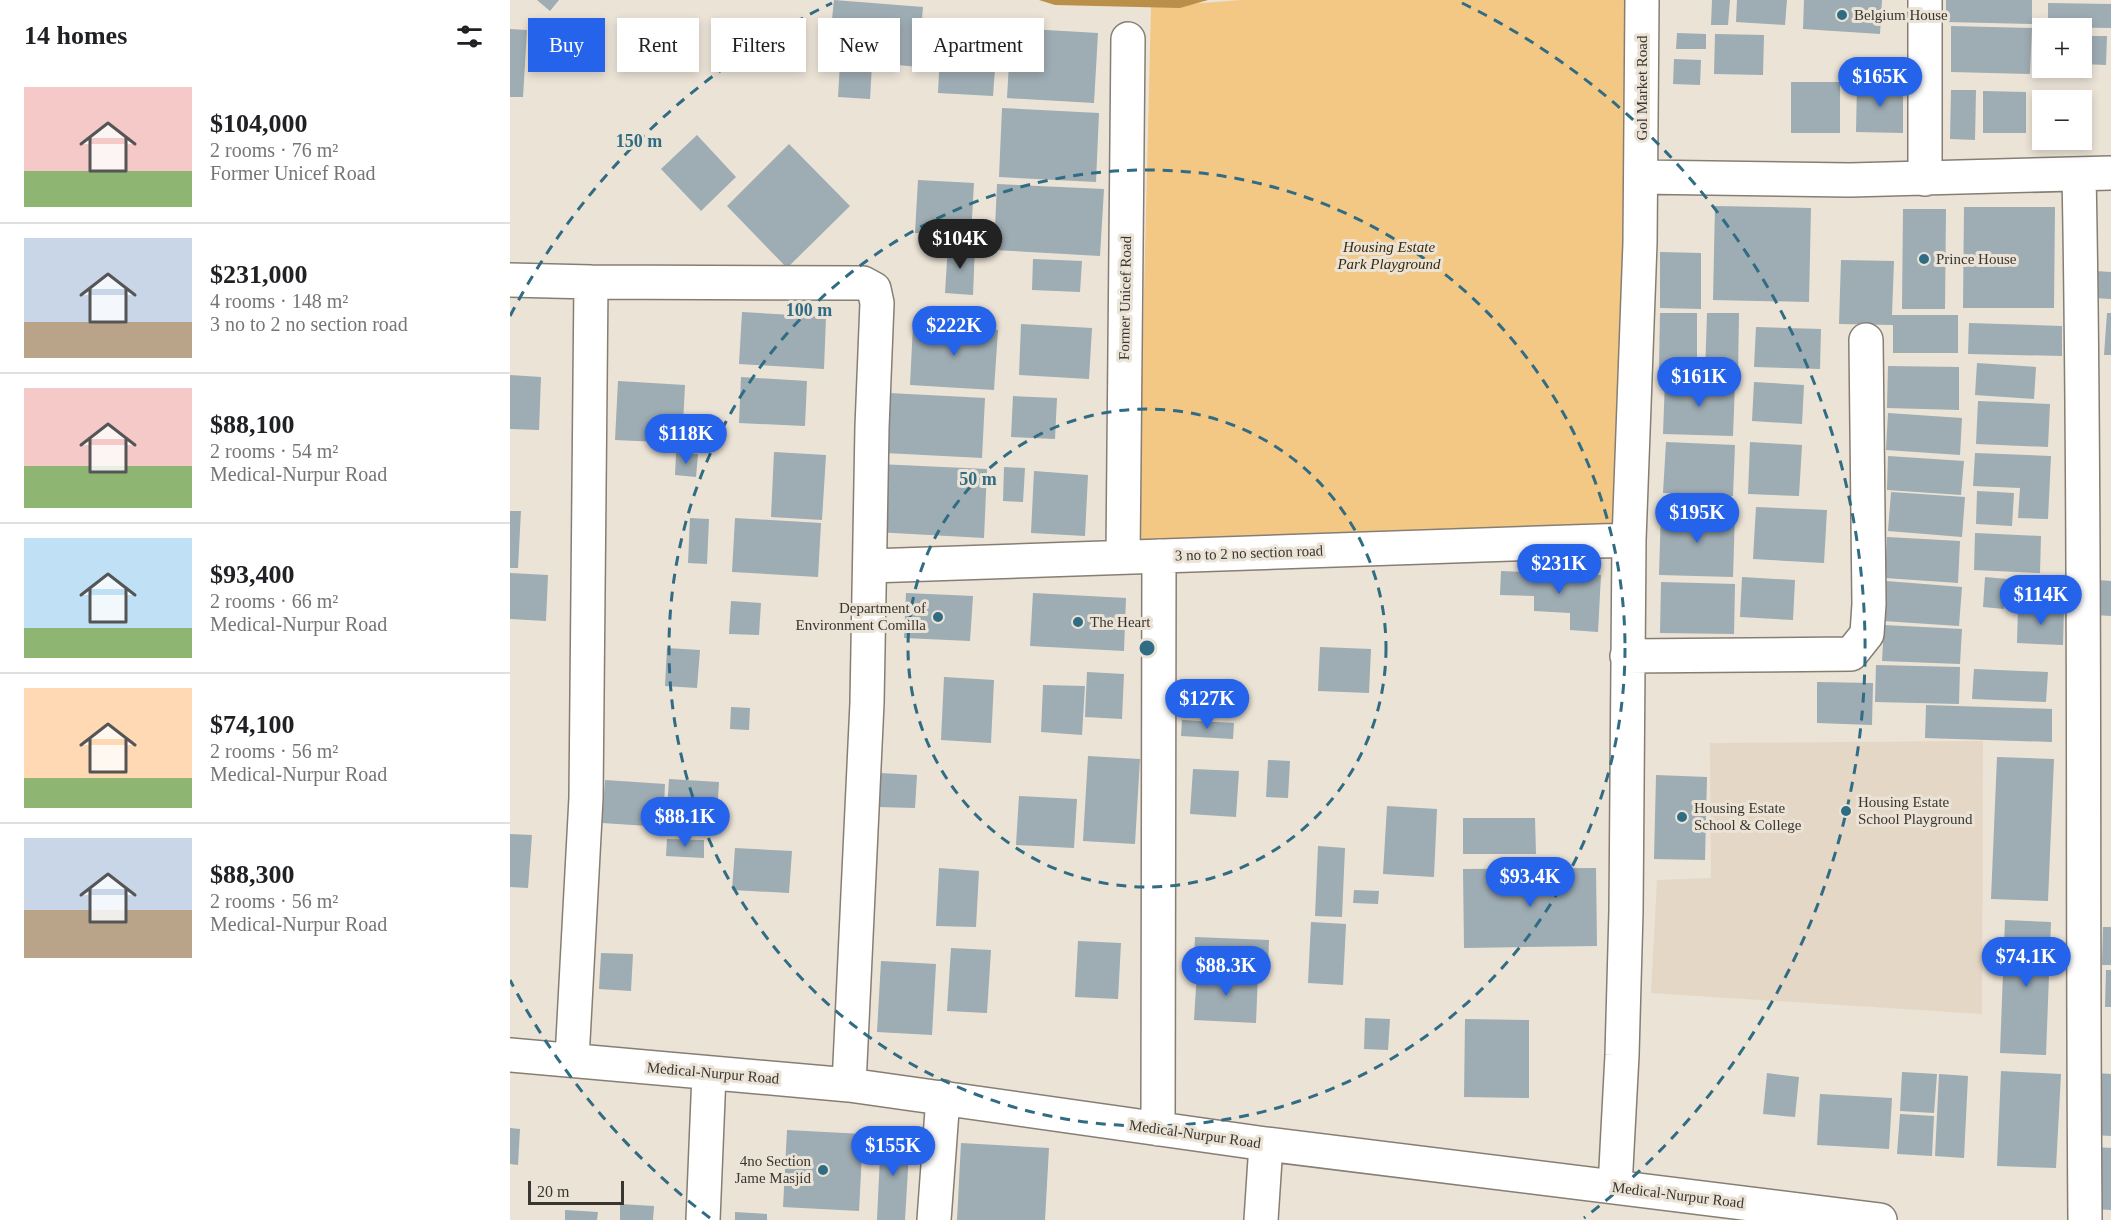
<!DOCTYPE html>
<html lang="en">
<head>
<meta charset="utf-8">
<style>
  body { margin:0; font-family:"Times New Roman",serif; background:#f6f6f6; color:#202124; height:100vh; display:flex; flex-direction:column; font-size:22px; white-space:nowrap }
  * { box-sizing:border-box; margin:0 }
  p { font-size:20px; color:#757577 }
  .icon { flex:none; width:33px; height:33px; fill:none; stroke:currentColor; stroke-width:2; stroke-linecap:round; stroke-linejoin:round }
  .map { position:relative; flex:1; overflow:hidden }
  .side { display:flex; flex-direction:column; background:#fff; width:510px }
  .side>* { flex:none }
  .hud { position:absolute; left:18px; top:18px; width:570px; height:54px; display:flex; gap:12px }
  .fabs { position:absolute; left:1522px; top:18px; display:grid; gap:12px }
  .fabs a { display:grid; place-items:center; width:60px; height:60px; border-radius:0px; background:#fff; box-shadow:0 3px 9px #0003; font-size:30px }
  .scale { position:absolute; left:18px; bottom:15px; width:96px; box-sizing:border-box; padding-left:6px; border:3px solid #393530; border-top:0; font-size:16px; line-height:21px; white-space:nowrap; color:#393530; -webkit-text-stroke:4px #ebe3d6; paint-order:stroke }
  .price { position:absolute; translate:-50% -51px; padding:0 14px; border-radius:21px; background:#2563eb; color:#fff; font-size:20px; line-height:39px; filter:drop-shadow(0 2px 3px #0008) }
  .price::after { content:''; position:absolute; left:50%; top:36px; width:18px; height:14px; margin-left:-9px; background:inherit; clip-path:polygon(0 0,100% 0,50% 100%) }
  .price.on { background:#222; color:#fff }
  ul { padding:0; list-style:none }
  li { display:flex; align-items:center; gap:18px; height:150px; padding:0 24px }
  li+li { border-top:2px solid #e0e0e0 }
  li span { display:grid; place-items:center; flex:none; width:168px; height:120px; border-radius:0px; color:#555 }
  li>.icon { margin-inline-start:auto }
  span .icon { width:72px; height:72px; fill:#fffc; stroke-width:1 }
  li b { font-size:26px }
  h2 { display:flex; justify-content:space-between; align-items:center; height:72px; padding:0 24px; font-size:26px }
  .tag { padding:0 21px; border-radius:0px; background:#fff; box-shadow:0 3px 9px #0003; font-size:21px; line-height:54px }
  .tag.on { background:#2563eb; color:#fff }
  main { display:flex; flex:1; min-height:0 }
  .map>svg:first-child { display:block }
  .built { fill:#e4d7c5 }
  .green { fill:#f3c784 }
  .water { fill:#ba8f4a }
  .building { fill:#9eacb3 }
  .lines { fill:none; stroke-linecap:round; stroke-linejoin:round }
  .minor-casing { stroke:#867e73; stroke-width:36 }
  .minor { stroke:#fff; stroke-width:33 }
  .ring { fill:none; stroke:#306c83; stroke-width:3; stroke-dasharray:10 8 }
  .poi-dot { fill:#306c83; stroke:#ebe3d6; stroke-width:2 }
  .labels { text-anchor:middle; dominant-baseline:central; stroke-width:6; stroke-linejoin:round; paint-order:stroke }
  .poi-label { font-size:15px; fill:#393530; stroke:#ebe3d6; text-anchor:start }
  .street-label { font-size:15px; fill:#393530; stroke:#ebe3d6 }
  .park-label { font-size:15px; font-style:italic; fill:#3b290a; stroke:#ebe3d6 }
  .centre { fill:#306c83; stroke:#ebe3d6; stroke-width:3 }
  .ring-label { font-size:18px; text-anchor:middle; font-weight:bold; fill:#306c83; stroke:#ebe3d6; stroke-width:6; stroke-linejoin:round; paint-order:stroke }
</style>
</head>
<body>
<main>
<section class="side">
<h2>14 homes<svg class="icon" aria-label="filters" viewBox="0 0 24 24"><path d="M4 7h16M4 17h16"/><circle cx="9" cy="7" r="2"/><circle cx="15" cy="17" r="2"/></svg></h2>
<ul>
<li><span style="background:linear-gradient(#f6c9c9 70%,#8fb573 0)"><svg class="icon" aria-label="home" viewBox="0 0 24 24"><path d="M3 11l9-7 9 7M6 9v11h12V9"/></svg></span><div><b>$104,000</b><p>2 rooms · 76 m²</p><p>Former Unicef Road</p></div></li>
<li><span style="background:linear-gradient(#c9d6e8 70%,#b9a48a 0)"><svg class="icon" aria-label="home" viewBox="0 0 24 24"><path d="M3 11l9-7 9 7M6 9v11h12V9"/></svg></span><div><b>$231,000</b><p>4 rooms · 148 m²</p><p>3 no to 2 no section road</p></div></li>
<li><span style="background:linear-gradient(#f6c9c9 65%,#8fb573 0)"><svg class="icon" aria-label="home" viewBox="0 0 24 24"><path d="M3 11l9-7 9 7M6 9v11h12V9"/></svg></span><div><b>$88,100</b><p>2 rooms · 54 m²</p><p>Medical-Nurpur Road</p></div></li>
<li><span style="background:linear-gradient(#bfe0f5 75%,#8fb573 0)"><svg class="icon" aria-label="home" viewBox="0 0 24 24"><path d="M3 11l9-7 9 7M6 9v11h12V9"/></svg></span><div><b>$93,400</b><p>2 rooms · 66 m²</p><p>Medical-Nurpur Road</p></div></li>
<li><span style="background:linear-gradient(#ffd9b3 75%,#8fb573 0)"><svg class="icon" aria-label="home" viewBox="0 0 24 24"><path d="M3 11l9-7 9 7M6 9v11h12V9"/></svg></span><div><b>$74,100</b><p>2 rooms · 56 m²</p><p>Medical-Nurpur Road</p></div></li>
<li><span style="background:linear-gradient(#c9d6e8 60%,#b9a48a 0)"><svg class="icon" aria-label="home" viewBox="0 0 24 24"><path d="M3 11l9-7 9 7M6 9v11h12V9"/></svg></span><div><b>$88,300</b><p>2 rooms · 56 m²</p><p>Medical-Nurpur Road</p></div></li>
</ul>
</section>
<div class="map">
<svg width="1601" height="1220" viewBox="0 0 1601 1220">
  <rect width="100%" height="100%" fill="#ebe3d6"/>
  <path class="built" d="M1473,741L1472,1014L1141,993L1147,880L1201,878L1200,743Z"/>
  <path class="green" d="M731,0H1120L1111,531L628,542L641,7Z"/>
  <path class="water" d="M529,0H698L670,8L545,5Z"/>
  <path class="building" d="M27,0H49L40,11Z
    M324,0L413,7L408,67L318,58Z
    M1202,0H1220L1218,25H1201Z
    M1227,0H1277L1275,25L1226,22Z
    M1294,0H1372L1370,34L1293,29Z
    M1436,0H1522V24L1436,22Z
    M1538,3L1601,4V28L1538,27Z
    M1441,26L1522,28L1520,74L1441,72Z
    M501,28L588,33L584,103L497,98Z
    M0,29L17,30L13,97H0Z
    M1167,33L1196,34V49H1166Z
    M1205,34L1254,35L1253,75L1204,74Z
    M1572,36H1597L1596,65L1572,64Z
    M430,52L486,55L483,96L428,93Z
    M1164,59L1191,60L1190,85L1163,84Z
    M330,63L362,65L360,99L328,97Z
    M1281,82H1330V133H1281Z
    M1347,83H1393V133L1346,132Z
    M1441,90H1466L1465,140L1440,139Z
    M1473,91L1516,92V133H1473Z
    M492,108L589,113L586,182L489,177Z
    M187,135L226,177L191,211L151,169Z
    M279,144L340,206L277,268L217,206Z
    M408,180L464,183L461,236L405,233Z
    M487,184L594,189L590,256L484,250Z
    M1205,206L1301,208L1299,302L1203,300Z
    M1454,207H1545L1544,308H1453Z
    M1393,209H1436L1435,309H1392Z
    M438,245L465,246L463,295L435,293Z
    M1150,252L1191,253V309L1150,308Z
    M523,259L572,261L570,292L522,290Z
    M1331,260L1384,261L1382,315H1448V353H1383V325L1329,324Z
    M1586,271L1601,272V299L1584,298Z
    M232,312L316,317L314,369L229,364Z
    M1150,313H1187V368H1149Z
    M1197,313H1229L1228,374H1195Z
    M1597,313H1601V355H1594Z
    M1459,323L1552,326V356L1458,354Z
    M511,324L582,328L579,379L509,375Z
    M403,325L488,330L484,390L400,385Z
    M1246,327L1311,329L1310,369L1244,367Z
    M1467,363L1526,367L1524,399L1465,395Z
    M1378,366L1449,367V410L1377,408Z
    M0,375L31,377L29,430L0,429Z
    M231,377L297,381L295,426L229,423Z
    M1155,380L1225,383L1223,436L1153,434Z
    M108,381L175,385L172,443L105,440Z
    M1244,382L1294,385L1292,424L1242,421Z
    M379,393L475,398L472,458L375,453Z
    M503,396L547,398L545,439L501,437Z
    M1468,401L1540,404L1538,447L1466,444Z
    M1378,413L1452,418L1450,455L1376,450Z
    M187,418L210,419L209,442L186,441Z
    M1156,442L1225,445L1223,496L1153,493Z
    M1240,442L1292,445L1289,496L1238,494Z
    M264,452L316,455L312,520L261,517Z
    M166,453L188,454L186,477L165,475Z
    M1465,453L1541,456L1538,519L1508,518L1510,488L1463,486Z
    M1378,456L1454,461L1451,495L1377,490Z
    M368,464L477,469L474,538L365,532Z
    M494,467L515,468L513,502L493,501Z
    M524,471L578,475L575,536L521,533Z
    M1467,491L1504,493L1502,526L1466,524Z
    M1381,492L1455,497L1452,537L1378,531Z
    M1246,507L1317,510L1314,563L1243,559Z
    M1151,510L1225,512L1223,577L1149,575Z
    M0,511H11L8,568H0Z
    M180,518L199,519L197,564L178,563Z
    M225,518L311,523L308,577L222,572Z
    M1465,533L1531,536L1530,573L1464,570Z
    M1377,537L1450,541L1448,583L1375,578Z
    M991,571L1091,575L1088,632L1060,630V613L1024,611V596L990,595Z
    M0,573L38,575L36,621L0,619Z
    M1232,577L1285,580L1283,620L1230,617Z
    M1475,577L1497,579L1494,609L1473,607Z
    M1588,580L1601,581V616L1586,615Z
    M1376,581L1452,587L1449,626L1373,621Z
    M1151,582L1225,584L1224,634L1150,633Z
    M396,593L463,596L460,641L394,638Z
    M523,593L616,598L614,651L520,646Z
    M221,601L251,603L249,635L219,634Z
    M1508,607L1554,608L1553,645L1507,643Z
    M1374,625L1452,629L1450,664L1372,661Z
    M810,647L861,649L859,693L808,691Z
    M157,648L190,650L187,688L155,686Z
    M1366,665L1450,667L1449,704L1365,702Z
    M1464,669L1538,672L1536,702L1462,699Z
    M577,672L614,674L612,719L575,717Z
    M434,677L484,680L481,743L431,740Z
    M1307,682L1363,683L1362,725L1307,723Z
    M533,685L575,686L572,735L531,732Z
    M1416,705L1542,709V742L1415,738Z
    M221,707L240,708L239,730L220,729Z
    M672,720L724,723L723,739L671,736Z
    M578,756L630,759L625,844L573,841Z
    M1487,757L1544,759L1538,901L1481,899Z
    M758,760L780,761L778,798L756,797Z
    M683,769L729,771L726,817L680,814Z
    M370,773L407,775L405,808L368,807Z
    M1146,775L1197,777L1195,860L1144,859Z
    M159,779L209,782L206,830L156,827Z
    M95,780L155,784L153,827L92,823Z
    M509,796L567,799L564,848L506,845Z
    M877,806L927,809L924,877L873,874Z
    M953,818H1025L1026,854H953Z
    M0,834L22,835L18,888L0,887Z
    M157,839L194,840V858L156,856Z
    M808,846L835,848L832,917L805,916Z
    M225,848L282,851L279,893L222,890Z
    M429,868L469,871L466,927L426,926Z
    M1086,868L1087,946L954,948L953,869Z
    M844,890L869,891L868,904L843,903Z
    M1495,920L1541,922L1536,1055L1490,1053Z
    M801,922L836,924L833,985L798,983Z
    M1593,927H1601V965H1592Z
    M685,937L759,940L758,966L684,962Z
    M568,941L611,943L608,999L565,997Z
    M441,948L481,950L477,1013L437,1011Z
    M91,953L123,954L121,991L89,989Z
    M371,961L426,964L422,1035L367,1032Z
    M1596,970H1601V1007H1595Z
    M687,971L748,974L746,1023L684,1020Z
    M855,1018L880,1019L878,1050L854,1049Z
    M955,1019L1019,1020V1098L954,1097Z
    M1491,1071L1551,1074L1546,1168L1487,1166Z
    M1392,1072L1427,1074L1424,1113L1390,1111Z
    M1257,1073L1289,1077L1285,1117L1253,1114Z
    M1587,1073L1601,1074V1136L1584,1135Z
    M1429,1074L1458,1076L1454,1158L1425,1156Z
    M1310,1094L1382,1098L1379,1149L1307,1145Z
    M1390,1114L1424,1116L1422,1156L1387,1154Z
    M0,1128L10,1129L8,1165L0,1164Z
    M277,1130L353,1134L349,1211L273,1207Z
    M371,1134L400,1135L395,1220H367Z
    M451,1143L539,1148L535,1220H447Z
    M1586,1147L1601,1148V1210L1583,1209Z
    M110,1204L144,1206L143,1220H110Z
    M55,1210L88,1212L87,1220H55Z
    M225,1212L257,1214V1220H225Z"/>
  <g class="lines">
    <g class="minor-casing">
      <path id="minor" d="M1415,0V179
        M1569,174C1576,523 1572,871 1575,1220
        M1131,177L1340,180L1601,173
        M0,280L81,282L76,798L62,1059
        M81,282L353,283L364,289L367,303L362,427L357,703L339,1085
        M613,557L618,39
        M360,566L1119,540
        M1117,656L1341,654L1357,634L1359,604L1356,340
        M0,1055L339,1085L756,1144L1370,1220
        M648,1129L649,556
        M1105,1187L1112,1055L1116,911L1119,540L1130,243L1132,0
        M193,1220L199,1074
        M424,1220L433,1097
        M751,1220L756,1144"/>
    </g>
    <use href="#minor" class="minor"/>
  </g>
  <g class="ring">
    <circle cx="637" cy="648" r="239"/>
    <circle cx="637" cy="648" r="478"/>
    <path d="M200 1218A718 718 0 0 1 0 980M0 316A718 718 0 0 1 322 3M952 3A718 718 0 0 1 1074 1218"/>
  </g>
  <g class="poi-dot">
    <circle cx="1332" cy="15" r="6"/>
    <circle cx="1414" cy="259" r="6"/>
    <circle cx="428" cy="617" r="6"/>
    <circle cx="568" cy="622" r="6"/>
    <circle cx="1336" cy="811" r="6"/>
    <circle cx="1172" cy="817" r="6"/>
    <circle cx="313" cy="1170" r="6"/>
  </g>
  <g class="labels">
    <g class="poi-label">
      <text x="1344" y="15">Belgium House</text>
      <text x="1426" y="259">Prince House</text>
      <text x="416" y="608" text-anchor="end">Department of<tspan x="416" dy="17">Environment Comilla</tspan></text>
      <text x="580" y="622">The Heart</text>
      <text x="1348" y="802">Housing Estate<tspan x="1348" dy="17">School Playground</tspan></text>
      <text x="1184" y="808">Housing Estate<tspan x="1184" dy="17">School &amp; College</tspan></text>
      <text x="301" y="1161" text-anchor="end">4no Section<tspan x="301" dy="17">Jame Masjid</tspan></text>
    </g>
    <g class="street-label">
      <text transform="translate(1132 88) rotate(-90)">Gol Market Road</text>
      <text transform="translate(615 298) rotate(-89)">Former Unicef Road</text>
      <text transform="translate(739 553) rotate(-2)">3 no to 2 no section road</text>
      <text transform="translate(203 1073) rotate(5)">Medical-Nurpur Road</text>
      <text transform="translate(685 1134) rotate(8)">Medical-Nurpur Road</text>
      <text transform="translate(1168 1195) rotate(7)">Medical-Nurpur Road</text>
    </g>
    <g class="park-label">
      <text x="879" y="247">Housing Estate<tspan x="879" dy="17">Park Playground</tspan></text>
    </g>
  </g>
  <circle cx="637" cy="648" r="9" class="centre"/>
  <g class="ring-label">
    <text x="129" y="147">150 m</text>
    <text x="299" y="316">100 m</text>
    <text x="468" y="485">50 m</text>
  </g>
</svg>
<div class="fabs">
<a>+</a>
<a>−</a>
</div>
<div class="scale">20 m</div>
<b class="price" style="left:1370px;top:108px">$165K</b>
<b class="price on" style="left:450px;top:270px">$104K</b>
<b class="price" style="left:444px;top:357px">$222K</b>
<b class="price" style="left:1189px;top:408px">$161K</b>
<b class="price" style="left:176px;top:465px">$118K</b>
<b class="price" style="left:1187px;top:544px">$195K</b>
<b class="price" style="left:1049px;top:595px">$231K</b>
<b class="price" style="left:1531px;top:626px">$114K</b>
<b class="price" style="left:697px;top:730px">$127K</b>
<b class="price" style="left:175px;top:848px">$88.1K</b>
<b class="price" style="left:1020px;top:908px">$93.4K</b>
<b class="price" style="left:1516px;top:988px">$74.1K</b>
<b class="price" style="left:716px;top:997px">$88.3K</b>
<b class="price" style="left:383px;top:1177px">$155K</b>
<div class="hud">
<a class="tag on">Buy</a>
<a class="tag">Rent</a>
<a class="tag">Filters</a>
<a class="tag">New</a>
<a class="tag">Apartment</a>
</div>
</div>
</main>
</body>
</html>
